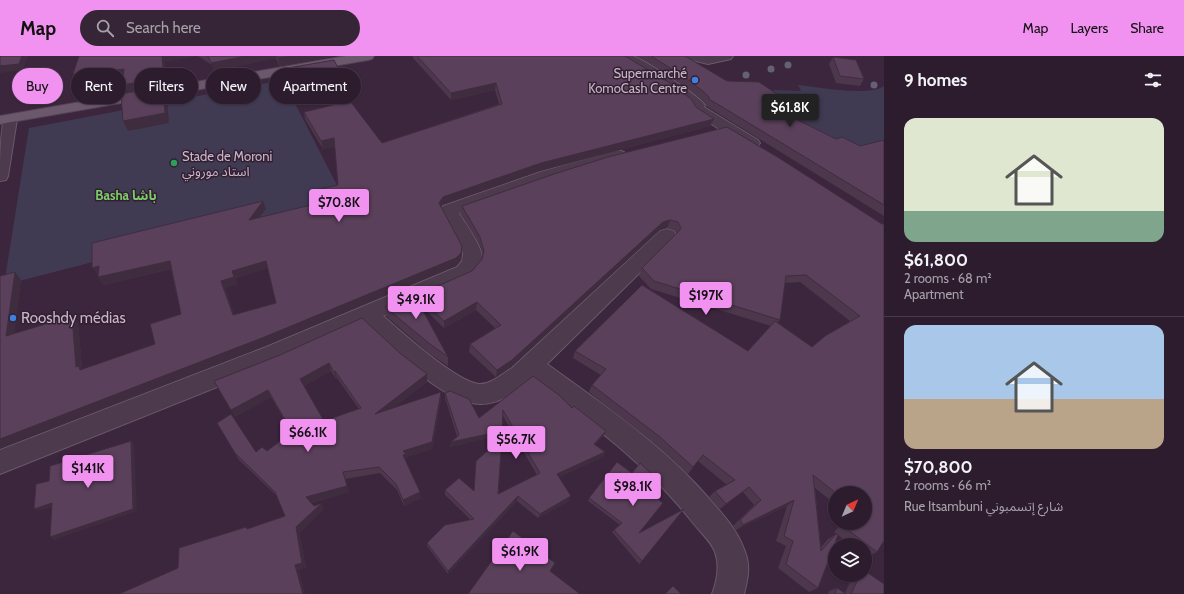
<!DOCTYPE html>
<html lang="en">
<head>
<meta charset="utf-8">
<style>
  body { margin:0; font-family:Cabin,"Noto Sans Arabic",sans-serif; background:#352536; color:#f1f3f6; height:100vh; display:flex; flex-direction:column; font-size:15px; white-space:nowrap }
  * { box-sizing:border-box; margin:0 }
  p { font-size:13px; color:#a7a1aa }
  .icon { flex:none; width:22px; height:22px; fill:none; stroke:currentColor; stroke-width:2; stroke-linecap:round; stroke-linejoin:round }
  .map { position:relative; flex:1; overflow:hidden }
  .drawer { display:flex; flex-direction:column; background:#2d1c2e; width:300px }
  .drawer>* { flex:none }
  .banner { position:absolute; left:12px; top:12px; width:380px; height:36px; display:flex; gap:8px }
  .needle { width:26px; rotate:44deg }
  .fabs { position:absolute; left:828px; top:430px; display:grid; gap:8px }
  .fabs a { display:grid; place-items:center; width:44px; height:44px; border-radius:50%; background:#2d1c2e; box-shadow:0 1px 3px #0004,0 0 0 1px #483a4a; font-size:20px }
  .price { position:absolute; translate:-50% -34px; padding:0 9px; border-radius:4px; background:#f191f0; color:#111; font-size:13px; line-height:26px; filter:drop-shadow(0 1px 2px #0008) }
  .price::after { content:''; position:absolute; left:50%; top:24px; width:12px; height:9px; margin-left:-6px; background:inherit; clip-path:polygon(0 0,100% 0,50% 100%) }
  .price.active { background:#222; color:#fff }
  ul { padding:0; list-style:none }
  li { display:grid; align-content:center; gap:8px; height:212px; padding:0 20px }
  li+li { border-top:1px solid #483a4a }
  li span { display:grid; place-items:center; height:124px; border-radius:12px; color:#555 }
  li>.icon { margin-inline-start:auto }
  span .icon { width:72px; height:72px; fill:#fffc; stroke-width:1 }
  li b { font-size:17px }
  h2 { display:flex; justify-content:space-between; align-items:center; height:48px; padding:0 20px; font-size:17px }
  .chip { padding:0 14px; border-radius:18px; background:#2d1c2e; box-shadow:0 1px 3px #0004,0 0 0 1px #483a4a; font-size:14px; line-height:36px }
  .chip.active { background:#f191f0; color:#111 }
  header { display:flex; align-items:center; gap:24px; box-sizing:border-box; height:56px; padding:0 20px; background:#f191f0; color:#111 }
  header strong { font-size:19px }
  nav { display:flex; gap:22px; margin-inline-start:auto; font-size:14px }
  .search { width:280px; height:36px; background:#352536; display:flex; align-items:center; gap:10px; box-sizing:border-box; padding:0 14px; border-radius:22px; color:#a7a1aa; font-size:15px }
  main { display:flex; flex:1; min-height:0 }
  .map>svg:first-child { display:block }
  .green { fill:#403b52 }
  .lines { fill:none; stroke-linecap:round; stroke-linejoin:round }
  .minor-casing { stroke:#6b586b; stroke-width:2 }
  .major-casing { stroke:#564356; stroke-width:2 }
  .minor { fill:#4d3a4d; fill-rule:evenodd }
  .major { fill:#6c586d; fill-rule:evenodd }
  .tree { fill:#646177 }
  .wall { fill:#4d374d; fill-rule:evenodd }
  .shaded-wall { fill:#3f2d3f }
  .building { fill:#5a405a; stroke:#3f2d3f; fill-rule:evenodd }
  .shop-dot { fill:#3f7fe0; stroke:#321f32; stroke-width:1.5 }
  .leisure-dot { fill:#2e9e5b; stroke:#321f32; stroke-width:1.5 }
  .labels { text-anchor:middle; dominant-baseline:central; stroke-width:3; stroke-linejoin:round; paint-order:stroke }
  .far-poi-label { font-size:13px; fill:#c8b6c8; stroke:#321f32; text-anchor:end }
  .far-neighbourhood-label { font-size:13px; font-weight:bold; fill:#7bce6a; stroke:#321f32 }
  .poi-label { font-size:15px; fill:#c8b6c8; stroke:#321f32; text-anchor:start }
</style>
</head>
<body>
<header>
<strong>Map</strong>
<div class="search"><svg class="icon" aria-label="search" viewBox="0 0 24 24"><circle cx="10" cy="10" r="6"/><path d="M15 15l6 6"/></svg>Search here</div>
<nav><a>Map</a><a>Layers</a><a>Share</a></nav>
</header>
<main>
<div class="map">
<svg width="884" height="538" viewBox="0 0 884 538">
  <rect width="100%" height="100%" fill="#3c263d"/>
  <path class="green" d="M283,24L343,141L4,229L29,72Z
    M798,29C819,31 868,41 884,30V106L794,66L806,60L780,47L773,34L801,35Z"/>
  <g class="lines">
    <g class="minor-casing">
      <path id="minor" d="M618,0C622,0 629,0 633,0C645,4 698,39 705,49L704,51L758,84L760,87L758,90L752,92L746,90L694,57L690,50L676,38L620,3Z
        M686,0H733L731,3L708,8L688,3Z
        M10,59L15,60L17,63L8,120L6,124L0,125C0,109 0,73 5,60Z
        M618,94L624,96L626,99L624,102L552,124L459,157C466,169 487,195 481,208C479,213 474,217 471,221L383,260C402,276 455,325 479,328C490,329 502,318 512,312L660,175L667,173L674,175L676,179L674,183L547,308C605,350 665,390 712,446C727,463 741,479 747,502C750,514 747,526 744,538H712C717,525 720,510 715,496C711,485 700,476 693,467C648,409 590,367 532,323C520,335 498,348 481,348C446,349 389,292 364,268L282,305L0,418V394L266,291L457,211L462,205L463,197L440,154L443,150L540,116Z"/>
    </g>
    <g class="major-casing">
      <path id="major" d="M346,0H374L372,3L368,4L0,68V60Z"/>
    </g>
    <use href="#minor" class="minor"/>
    <use href="#major" class="major"/>
  </g>
  <g class="tree">
    <circle cx="788" cy="9" r="3.5"/>
    <circle cx="771" cy="13" r="3.5"/>
    <circle cx="746" cy="19" r="3.5"/>
    <circle cx="874" cy="29" r="3.5"/>
  </g>
  <path class="wall" d="M198,0H329L330,1L279,10L276,2L214,15L212,9Z
    M413,0H625L696,51L710,70L540,115L442,149L441,151L461,197V204L456,210L265,290L0,392V220L21,224L14,277L78,267L82,313L155,288L181,258L171,213L104,229L98,221V219L266,153L259,161L317,147L314,143L312,135L338,129L335,90L323,93L305,63L304,56L382,87L499,48L495,34L451,44L413,2ZM268,212L276,247L234,259L225,232L237,228L235,222Z
    M636,0H685L727,25L786,54L780,55L836,83L860,90L884,84V160L706,50V48L701,43L683,29L649,7Z
    M833,1L864,23L860,30L836,27L829,8Z
    M282,13L339,14L340,20L287,28L284,20Z
    M462,150L882,168L877,496L867,501L865,500V489H851L834,476L842,467H865V437H835V448L815,432L821,491L828,483L836,478L818,532L809,536L778,512L786,490L776,485L787,450L736,474L733,470L754,449L743,436L720,453L709,441L715,435L727,429L698,405L688,418L655,388L589,336L592,329L601,319L573,302L575,295H748L771,270L651,233L639,220L642,212L677,178L674,174L667,172L660,174L511,311L496,321L469,296L470,288L495,272L476,254L444,272L419,248L448,301V310L430,298L386,260L385,251L418,245L417,239L472,215L482,203L483,200L480,189L461,158ZM800,226L850,265L812,291L777,267L780,264L785,227Z
    M280,299L427,326L393,352L441,343L432,393L406,401V405H405L421,442L404,450L397,434L380,417L345,423L349,436L311,447L314,450L324,453L299,477L306,511L299,514L178,512L285,460L277,440L239,404L235,397L267,395L292,376L271,341L235,361ZM331,315L336,323L337,322L359,353L324,365L304,330Z
    M533,320L572,352L606,375L603,380L595,389L605,396L603,401L558,421L569,445L538,462L517,445L448,518L427,490V487L470,463L445,439V434L474,435L498,438L537,419L503,360L501,379L450,391L457,380L445,342V337L479,362Z
    M649,436L639,477L642,505L639,508L612,476L614,474L620,469L588,445L589,442Z
    M853,519H865L884,538H828L829,535L837,532L845,537Z"/>
  <path class="shaded-wall" d="M22,0H28L23,14L0,17V10Z
    M162,0H197L165,6L167,30L125,37L122,29Z
    M246,0H276V2L214,15L211,7Z
    M292,0H329L330,1L279,10L278,2Z
    M124,13L128,21L77,26L73,18Z
    M339,14L340,20L287,28L286,21Z
    M496,27L495,34L451,44V37Z
    M163,30L167,40L169,67L128,75L123,65Z
    M790,47L786,54L767,57L770,50Z
    M714,63L710,70L540,115L442,149L439,155V147L443,141L541,107Z
    M334,82L336,90L323,93L321,85Z
    M263,145L266,153L252,171L249,164Z
    M670,164L667,172L660,174L511,311L496,321L497,314L663,166Z
    M462,190L461,204L456,210L265,290L0,392V383Z
    M170,205L174,212L104,229L98,221Z
    M266,205L269,212L235,222L237,228L225,232L237,267L233,259L221,225L232,215Z
    M99,210L104,218L98,219L92,212Z
    M15,216L21,224L13,287L6,280Z
    M477,246L476,254L444,272V265Z
    M72,260L78,267L82,313L86,317L76,311Z
    M329,307L331,315L302,331L300,323Z
    M335,315L337,322L336,323L334,316Z
    M427,318V326L377,365L375,358Z
    M268,334L271,341L235,361L231,354Z
    M441,336V343L432,393L406,401V405L403,406V395Z
    M502,375L501,379L450,391L451,386Z
    M606,375L603,380L592,393L594,388Z
    M131,385L134,388L137,455L54,484L50,481Z
    M605,396L603,401L555,422L557,418Z
    M343,416L349,436L309,447L306,441Z
    M749,431L743,436L720,453L726,448Z
    M420,436L421,442L404,450L403,444Z
    M518,440L517,445L448,518V515Z
    M571,440L569,445L538,462L540,458Z
    M794,444L787,450L736,474L743,469Z
    M52,447L56,450L39,455L34,453Z
    M322,447L324,453L299,477L306,511L299,514L305,538H303L295,509L296,471Z"/>
  <path class="building" d="M0,0H22L19,8L0,10Z
    M79,0H162L164,22L122,29L124,13L73,18Z
    M207,0H246L211,7L209,2Z
    M277,0H292L278,2Z
    M417,0H625L678,32L692,44L696,51L714,63L541,107L443,141L439,147L462,190L461,197L456,202L262,282L0,383V220L15,216L6,280L72,260L76,311L79,310L80,314L155,288L150,268L181,258L170,205L98,221L99,210L92,212V187L263,145L249,164L319,147L312,135L338,129L334,82L321,85L304,56L350,45L382,87L502,48L496,27L451,37ZM266,205L276,247L233,259L221,225L234,221L232,215Z
    M651,0H685L727,25L759,26L790,47L770,50L836,83L842,81L860,90L884,84V149L709,43V41L704,36L686,22Z
    M833,1L856,4L864,23L840,20Z
    M334,4L339,14L286,21L282,13Z
    M163,30L165,57L123,65L121,38Z
    M727,71L779,102L882,168H884V485L877,496L843,470L846,467H865V437H836L813,419L821,495L836,478L838,479L818,532L786,508L793,485L784,480L794,444L743,469L740,464L761,444L749,431L726,448L715,435L735,424L703,399L693,411L660,381L592,329L606,313L575,295L642,229L748,295L775,265L812,291L825,280L860,260L806,219L786,220L780,264L654,225L642,212L678,176L681,172L678,166L670,164L663,166L512,304L497,314L470,288L501,269L477,246L444,265L417,239L472,215L482,203L484,195L480,181L462,150L554,118L608,101Z
    M414,238L448,301L430,288L385,251Z
    M362,262L401,298L427,318L375,358L441,336L432,386L403,395L406,398L403,399L420,436L403,444L396,428L379,411L343,416L347,430L306,441L314,450L322,447L296,471L302,507L295,509L303,538H119L178,512L179,492L246,471L247,473L285,460L275,436L235,397L217,367L231,358L256,396L262,391L267,395L292,376L268,334L231,354L214,325L280,299ZM329,307L334,316L335,315L361,352L324,365L300,323Z
    M533,320L559,339L572,352L574,350L606,375L594,388L605,396L557,418L571,440L540,458L518,440L448,515L427,487L445,469L474,463L445,434L459,422L474,435L476,405L502,382L498,438L540,417L503,354L502,375L451,386L459,379L445,337L450,335L469,343L479,362Z
    M131,385L133,453L50,481L52,447L34,453L36,428L49,425L50,410Z
    M617,406L632,417L640,407L657,423L649,436L663,447L639,477L684,453L642,505L614,474L622,467L589,442Z
    M513,475L555,507L550,515L580,538H468Z
    M865,515L884,528V538H851L860,519H865Z
    M673,530L681,538H665Z
    M837,532L846,538H835Z"/>
  <g class="shop-dot">
    <circle cx="695" cy="24" r="4"/>
    <circle cx="13" cy="262" r="4"/>
  </g>
  <circle class="leisure-dot" cx="174" cy="107" r="4"/>
  <g class="labels">
    <g class="far-poi-label">
      <text x="687" y="17">Supermarché<tspan x="687" dy="15">KomoCash Centre</tspan></text>
      <text x="182" y="100" text-anchor="start">Stade de Moroni<tspan x="182" dy="15">استاد موروني</tspan></text>
    </g>
    <g class="far-neighbourhood-label">
      <text x="126" y="139">Basha باشا</text>
    </g>
    <g class="poi-label">
      <text x="21" y="262">Rooshdy médias</text>
    </g>
  </g>
</svg>
<div class="fabs">
<a><svg class="needle" viewBox="-14 -14 28 28"><path d="M0-13l5 13h-10z" fill="#e53935"/><path d="M0 13l5-13h-10z" fill="#a7a1aa"/></svg></a>
<a><svg class="icon" aria-label="layers" viewBox="0 0 24 24"><path d="M12 4l9 5-9 5-9-5zM3 14l9 5 9-5"/></svg></a>
</div>
<b class="price active" style="left:790px;top:72px">$61.8K</b>
<b class="price" style="left:339px;top:167px">$70.8K</b>
<b class="price" style="left:706px;top:260px">$197K</b>
<b class="price" style="left:416px;top:264px">$49.1K</b>
<b class="price" style="left:308px;top:397px">$66.1K</b>
<b class="price" style="left:516px;top:404px">$56.7K</b>
<b class="price" style="left:88px;top:433px">$141K</b>
<b class="price" style="left:633px;top:451px">$98.1K</b>
<b class="price" style="left:520px;top:516px">$61.9K</b>
<div class="banner">
<a class="chip active">Buy</a>
<a class="chip">Rent</a>
<a class="chip">Filters</a>
<a class="chip">New</a>
<a class="chip">Apartment</a>
</div>
</div>
<section class="drawer">
<h2>9 homes<svg class="icon" aria-label="filters" viewBox="0 0 24 24"><path d="M4 7h16M4 17h16"/><circle cx="9" cy="7" r="2"/><circle cx="15" cy="17" r="2"/></svg></h2>
<ul>
<li><span style="background:linear-gradient(#dfe7d0 75%,#7fa58c 0)"><svg class="icon" aria-label="home" viewBox="0 0 24 24"><path d="M3 11l9-7 9 7M6 9v11h12V9"/></svg></span><div><b>$61,800</b><p>2 rooms · 68 m²</p><p>Apartment</p></div></li>
<li><span style="background:linear-gradient(#a9c7e8 60%,#b9a48a 0)"><svg class="icon" aria-label="home" viewBox="0 0 24 24"><path d="M3 11l9-7 9 7M6 9v11h12V9"/></svg></span><div><b>$70,800</b><p>2 rooms · 66 m²</p><p>Rue Itsambuni شارع إتسمبوني</p></div></li>
</ul>
</section>
</main>
</body>
</html>
